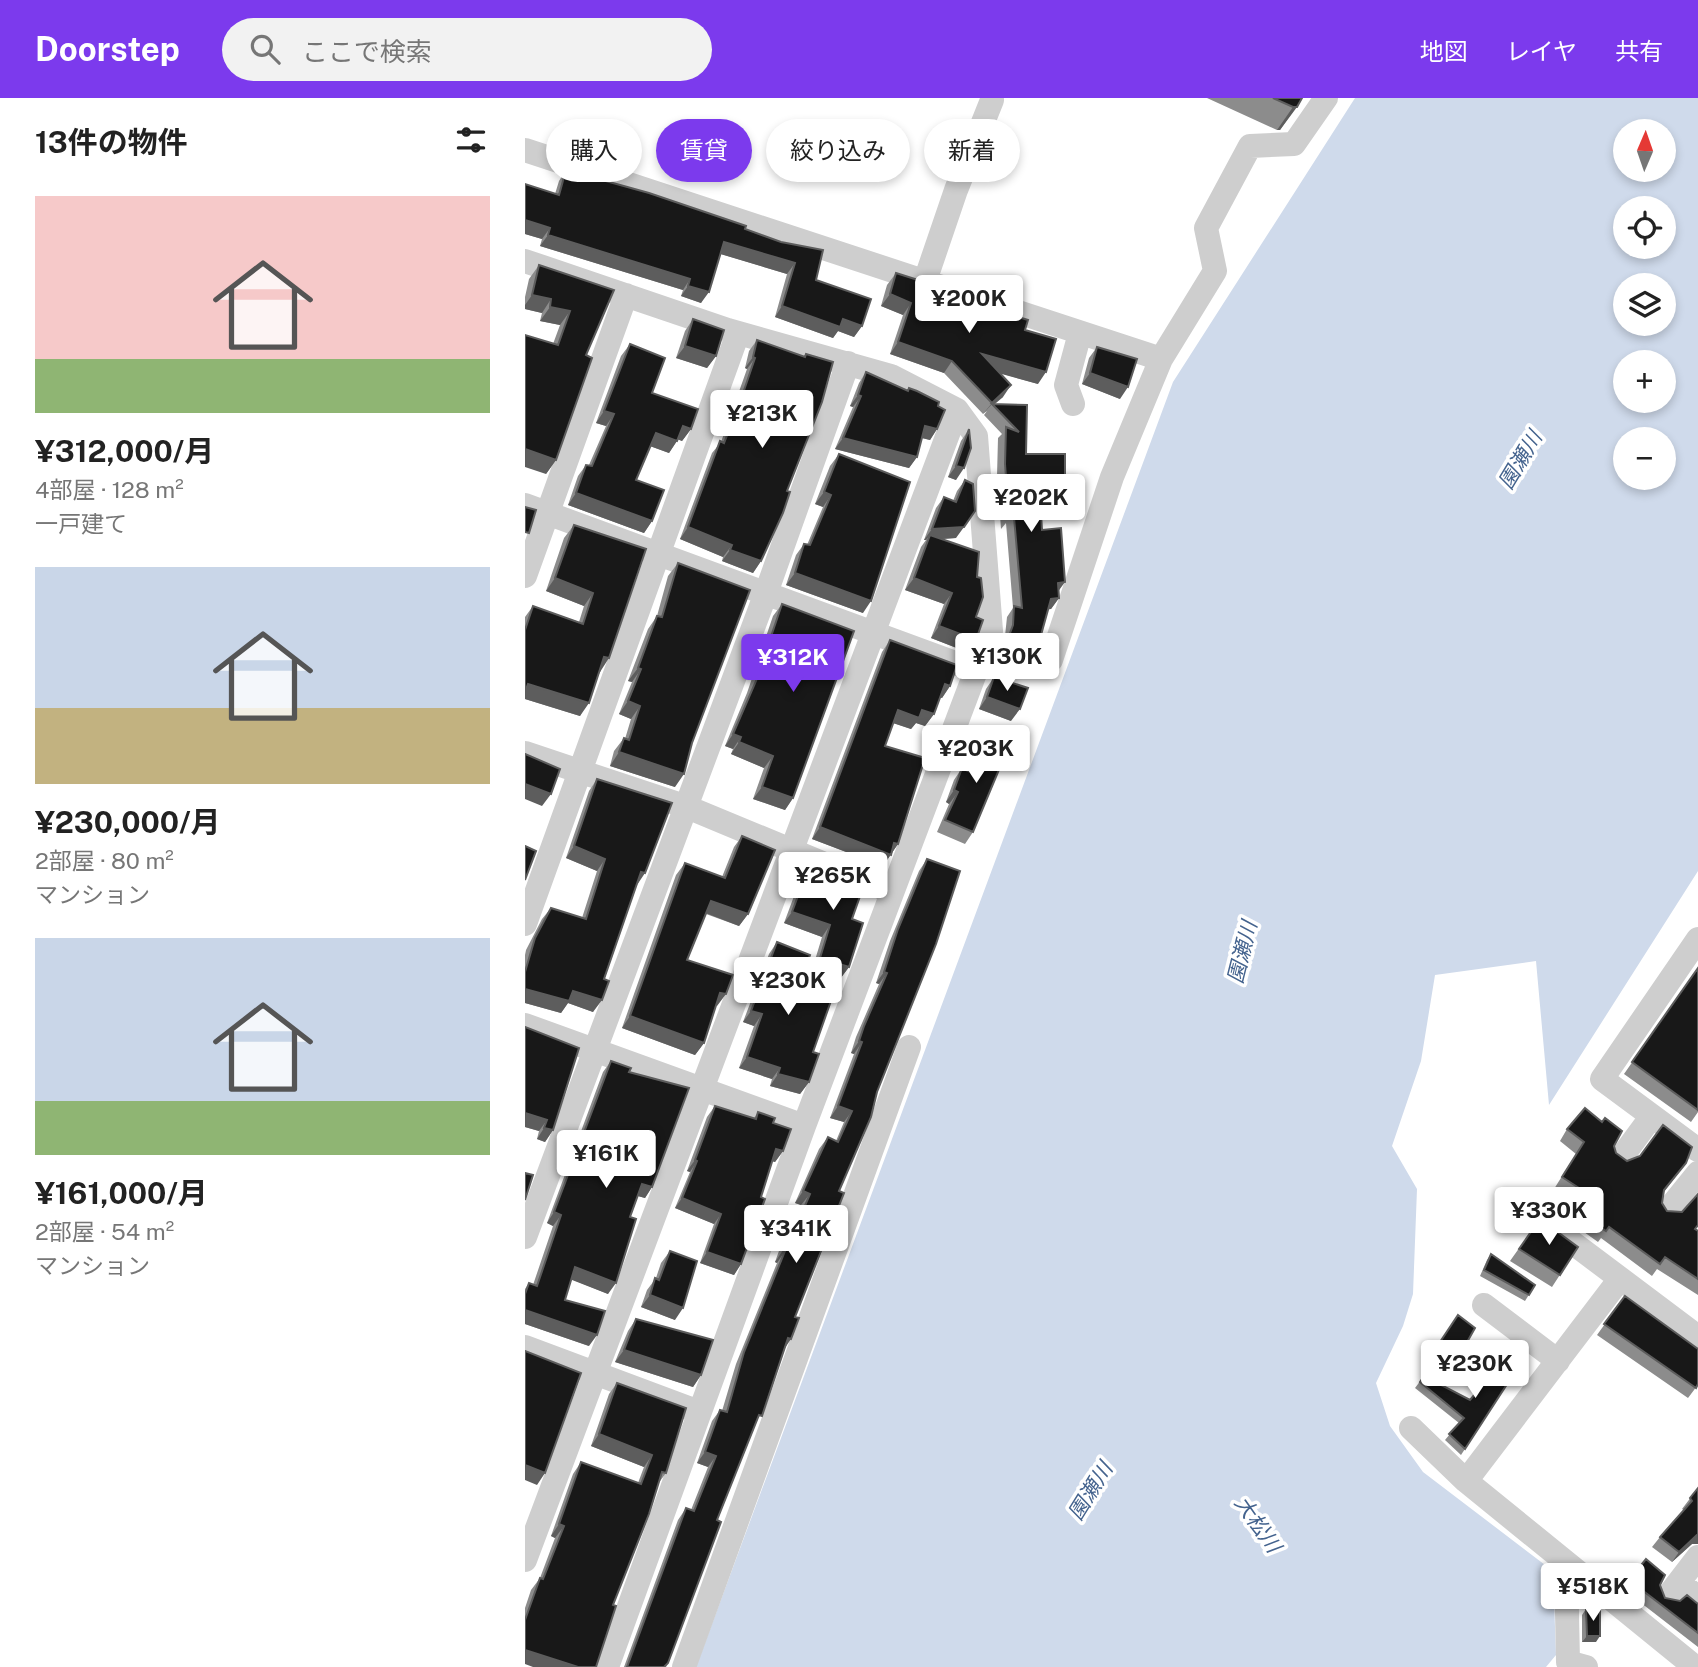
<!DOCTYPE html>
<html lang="ja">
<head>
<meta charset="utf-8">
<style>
  body { margin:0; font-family:"Public Sans","Noto Sans JP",sans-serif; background:#f2f2f2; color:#222; height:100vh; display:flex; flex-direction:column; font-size:26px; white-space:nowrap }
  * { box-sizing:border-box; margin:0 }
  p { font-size:23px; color:#767676 }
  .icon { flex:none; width:38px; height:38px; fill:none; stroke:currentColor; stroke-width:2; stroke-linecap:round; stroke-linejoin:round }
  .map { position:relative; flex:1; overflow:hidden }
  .side { display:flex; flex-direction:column; background:#fff; width:525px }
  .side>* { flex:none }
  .hud { position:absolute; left:21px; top:21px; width:665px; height:63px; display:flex; gap:14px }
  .needle { width:46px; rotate:2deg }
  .fabs { position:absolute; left:1088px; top:21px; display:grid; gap:14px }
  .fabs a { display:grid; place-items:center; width:63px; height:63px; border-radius:50%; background:#fff; box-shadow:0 4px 10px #0003; font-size:35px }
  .price { position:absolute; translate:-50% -60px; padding:0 16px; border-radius:7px; background:#fff; color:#222; font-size:23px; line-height:46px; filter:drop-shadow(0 2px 4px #0008) }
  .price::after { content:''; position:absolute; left:50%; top:42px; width:21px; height:16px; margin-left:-10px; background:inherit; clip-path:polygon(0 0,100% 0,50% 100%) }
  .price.active { background:#7c3aed; color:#fff }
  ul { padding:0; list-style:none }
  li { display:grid; align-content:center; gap:14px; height:371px; padding:0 35px }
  li span { display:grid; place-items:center; height:217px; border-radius:0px; color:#555 }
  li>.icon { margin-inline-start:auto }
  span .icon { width:126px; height:126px; fill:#fffc; stroke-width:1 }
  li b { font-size:30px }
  h2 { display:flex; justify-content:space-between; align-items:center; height:84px; padding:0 35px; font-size:30px }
  .tag { padding:0 24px; border-radius:32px; background:#fff; box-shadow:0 4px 10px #0003; font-size:24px; line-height:63px }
  .tag.active { background:#7c3aed; color:#fff }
  header { display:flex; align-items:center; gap:42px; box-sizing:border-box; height:98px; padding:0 35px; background:#7c3aed; color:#fff }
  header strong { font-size:33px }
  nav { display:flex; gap:38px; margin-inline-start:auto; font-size:24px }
  .search { width:490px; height:63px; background:#f2f2f2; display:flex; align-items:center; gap:18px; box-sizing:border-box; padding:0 24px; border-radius:38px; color:#767676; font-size:26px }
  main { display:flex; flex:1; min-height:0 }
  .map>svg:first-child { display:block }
  .water { fill:#cfdaeb; fill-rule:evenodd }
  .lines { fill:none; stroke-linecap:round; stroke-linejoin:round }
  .minor { stroke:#cecece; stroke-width:24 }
  .wall { fill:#8c8c8c }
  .shaded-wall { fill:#5d5d5d }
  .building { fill:#181818; stroke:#5d5d5d; stroke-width:2 }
  .labels { text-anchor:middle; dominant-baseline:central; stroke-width:7; stroke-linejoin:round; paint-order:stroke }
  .water-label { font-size:21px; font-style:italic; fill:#44638e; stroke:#fff }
</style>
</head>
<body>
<header>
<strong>Doorstep</strong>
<div class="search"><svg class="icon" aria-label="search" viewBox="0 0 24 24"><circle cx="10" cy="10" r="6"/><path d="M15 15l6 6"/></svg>ここで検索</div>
<nav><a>地図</a><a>レイヤ</a><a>共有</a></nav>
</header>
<main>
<section class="side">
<h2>13件の物件<svg class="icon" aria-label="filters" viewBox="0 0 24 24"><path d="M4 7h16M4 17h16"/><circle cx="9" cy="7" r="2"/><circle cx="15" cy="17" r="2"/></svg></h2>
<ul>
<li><span style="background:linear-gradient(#f6c9c9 75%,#8fb573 0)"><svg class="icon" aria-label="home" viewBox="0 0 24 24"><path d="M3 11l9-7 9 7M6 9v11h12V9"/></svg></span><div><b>¥312,000/月</b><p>4部屋 · 128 m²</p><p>一戸建て</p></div></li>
<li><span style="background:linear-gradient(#c9d6e8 65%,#c2b280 0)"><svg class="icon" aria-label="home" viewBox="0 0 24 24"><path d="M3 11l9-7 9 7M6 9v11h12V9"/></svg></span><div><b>¥230,000/月</b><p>2部屋 · 80 m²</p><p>マンション</p></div></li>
<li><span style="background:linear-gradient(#c9d6e8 75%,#8fb573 0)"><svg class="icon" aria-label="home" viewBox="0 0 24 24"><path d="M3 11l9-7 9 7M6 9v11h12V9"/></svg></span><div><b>¥161,000/月</b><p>2部屋 · 54 m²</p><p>マンション</p></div></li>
</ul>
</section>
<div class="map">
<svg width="1173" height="1569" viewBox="0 0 1173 1569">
  <rect width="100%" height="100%" fill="#fff"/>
  <path class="water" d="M830,0H1173V773L1024,1007L1011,863L910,877L896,963L867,1048L892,1091L888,1196L878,1228L851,1285L865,1328L898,1374L1028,1473L1031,1557L1021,1569H171L648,284ZM1101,33H1139V72H1101ZM1101,110H1139V149H1101ZM1101,187H1139V226H1101ZM1101,264H1139V303H1101ZM1101,341H1139V380H1101Z"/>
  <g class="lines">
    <path class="minor" d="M0,52L636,261
      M0,163L203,232L366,278L432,312L451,338L466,533L279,1028L82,1569
      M400,183L431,92L467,2
      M548,306L541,287L555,235
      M0,407L452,573
      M0,478L101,197
      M526,562L587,379L636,261L690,173L681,130L725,48L769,46L801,0
      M0,655L162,709L367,794
      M0,826L213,235
      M1173,841L1077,981L1173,1052
      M0,927L279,1028
      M1096,1060L1127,1018
      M1000,1109L1173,1239
      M1143,1112L1173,1075
      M0,1139L241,495L323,265
      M959,1207L1033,1263
      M0,1249L174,1314
      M886,1330L941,1383L1170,1569
      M941,1383L1094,1182
      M0,1462L432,312
      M1041,1466L1043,1564L1061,1569
      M1154,1484L1173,1500
      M1143,1498L1173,1459
      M159,1569L384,949"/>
  </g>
  <path class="wall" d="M682,0H777L755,32H752Z
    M41,72L220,131L291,182L337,228L329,239L313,233L308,240L250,219L262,176L196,156L176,205L156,198L158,192L15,148L17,141L0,136V86L30,96L34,83Z
    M14,167L89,192L61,257L31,362L21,376L28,246L35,227L15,223L17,215L0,211V199L4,181Z
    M371,175L394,189L500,232L513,286L475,275L478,299L470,306L502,307L501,356L532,393L515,394L517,432L534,493V500L526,511H523L501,577L470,565L480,538L482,519L488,510L481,425L476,431L472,378L473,340L477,336L459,317L462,313L458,316L419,275L365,256L378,217L356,208L362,187Z
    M168,221L191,258L182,270L151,260L160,233Z
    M232,242L279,259L281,256L262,393L236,463L228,475L197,463L198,459L155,441L187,355L196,344L205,319L222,271L220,270L224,253Z
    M105,246L127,295L166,331L157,343L153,341L144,355L125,348L111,382L127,423L119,435L43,407L53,378L61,367H64L81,328L71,325L96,258Z
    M572,249L595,301L557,286L564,260Z
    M341,274L382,292L384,290L413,308L412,331L405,342L397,340L392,359L384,370L310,351L328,309L325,308L334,285Z
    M444,331L431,382L423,379L436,343Z
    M314,356L338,515L261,487L271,457L279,446L282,447L298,409L290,406L305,368Z
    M440,382L431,440L416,441L452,479L451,542L442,554L406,540L419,506L380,492L396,449L401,442H399L411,410L419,399L428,403L432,393Z
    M49,427L121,451L75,574L55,618L0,601V519L8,508L54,524L59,508L21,493L39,440Z
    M153,465L150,689L85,668L89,653L99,640L100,641L106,621L94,616L107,584L103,583L123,531L132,518L143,478Z
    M257,506L268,700L260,712L228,701L239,670L206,656L208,651L200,648L222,595L248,518Z
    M365,542L425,588L417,600L415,599L409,616L400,628L391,625L386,631L368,625L360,648L373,746L358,768L287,741L357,554Z
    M469,579L486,623L454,611L461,591Z
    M454,640L448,734L440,746L412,734L424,706L421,704L429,682L437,670L440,671L446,652Z
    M72,681L112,786L68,914L43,905L36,915L0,905V857L1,852L17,821L26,810L57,820L72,773L41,760L64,693Z
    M217,738L223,816L214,828L181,816L162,862L192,908H191L179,945L170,957L97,930L151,777L160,765L197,779L209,749Z
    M402,761L314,1093L259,1252L230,1327L192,1422L143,1565L141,1569H99L153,1422L161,1410L166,1412L183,1369L172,1365L187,1323L195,1312L197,1313L211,1266L252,1165L250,1164L259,1139L267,1127L268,1128L276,1107L270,1105L294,1051L303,1039L311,1043L319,1024L305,1020L329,956L326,955L331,939L354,886L351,885L365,843L394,773Z
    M283,771L318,783L322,776L327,821L324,869L315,881L287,872L297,839L259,825L275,782Z
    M252,844L273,889L288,954L284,984L275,996L245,988L247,981L214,970L229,928L218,924L244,856Z
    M1173,870V1014L1166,1024L1099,976Z
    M0,929L28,1032L20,1044L12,1041L14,1033L0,1029Z
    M86,963L104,974L127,1089L120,1100L113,1098L105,1119L83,1196L46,1181L40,1202L64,1248L0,1226V1191L4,1185L8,1187L28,1128L22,1125L78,974Z
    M190,1008L229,1020L233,1014L248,1025L258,1053L250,1064L247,1063L216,1166L209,1177L175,1165L189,1126L150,1110L165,1074L162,1073L182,1019Z
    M1042,1031L1089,1048L1091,1055L1102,1063L1161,1065L1139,1094L1137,1105L1142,1113L1173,1133V1197L1132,1171L1127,1178L1076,1140L1073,1144L1052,1129L1063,1112L1029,1091L1051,1056L1035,1043Z
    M1015,1121L1053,1149L1027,1189L985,1163Z
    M145,1153L150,1222L116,1209L122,1192L131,1180L136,1165Z
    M966,1156L1010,1187L1000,1203L955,1178L962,1162Z
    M1100,1198L1173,1251V1288H1172L1163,1300L1072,1237Z
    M933,1217L928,1268L914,1285L897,1272L912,1255L909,1253Z
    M111,1221L176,1277L168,1289L90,1264L103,1233Z
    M997,1263L936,1357L920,1342L934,1325L890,1290L899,1278L945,1302Z
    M92,1285L141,1375L0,1566V1510L6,1492L15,1480L30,1440L26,1438L48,1376L56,1364L113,1385L119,1369L66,1348L84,1296Z
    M1173,1390L1167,1446L1147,1464L1127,1449L1135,1439L1159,1412L1157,1411Z
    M1104,1482L1135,1487L1140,1500L1173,1506V1549L1098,1491Z
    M1061,1511L1071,1544H1057V1517Z"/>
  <path class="shaded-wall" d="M768,9H772L755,32H752Z
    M0,122L25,130L17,141L0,136Z
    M23,137L165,181L158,192L15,148Z
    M199,144L270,165L262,176L192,155Z
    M163,188L184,194L176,205L156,198Z
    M365,196L386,205L378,217L356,208Z
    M7,197L26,201L17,215L0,211V207Z
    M257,208L318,221L337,228L329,239L313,233L308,240L250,219Z
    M25,209L45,213L35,227L15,223Z
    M373,244L427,263L419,275L365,256Z
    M160,248L191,258L182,270L151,260Z
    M457,256L521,274L513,286L448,268Z
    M228,259L230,260L222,271L220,270Z
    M565,275L603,289L595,301L557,286Z
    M486,287L478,299L468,307L467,306L458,316L467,305Z
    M333,297L336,298L328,309L325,308Z
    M79,313L89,316L81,328L71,325Z
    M158,328L166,331L157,343L149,340Z
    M400,328L412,331L405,342L393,339Z
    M131,335L152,343L144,355L122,347Z
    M318,340L392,359L384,370L310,351Z
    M0,351L31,362L21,376L0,369Z
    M431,368L439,370L431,382L423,379Z
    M540,381L532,393L506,394L514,383Z
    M299,394L306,397L298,409L290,406Z
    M51,395L127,423L119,435L43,407Z
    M163,429L207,447L198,459L155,441Z
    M439,429L431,440L403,442L405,437L401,442H399L407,431Z
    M205,452L236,463L228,475L197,463Z
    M270,475L346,503L338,515L261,487Z
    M30,480L68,495L59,508L21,493Z
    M389,480L427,495L419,506L380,492Z
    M540,484L532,495L533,485Z
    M534,500L526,511L518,512L526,501Z
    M414,528L451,542L442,554L406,540Z
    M478,554L508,566L501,577L470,565Z
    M79,559L84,560L75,574L70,572Z
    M113,570L116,571L107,584L103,583Z
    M3,586L64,605L55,618L0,601V590Z
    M420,586L425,588L417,600L412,598Z
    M462,599L495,611L486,623L454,611Z
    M103,603L115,608L106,621L94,616Z
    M373,612H397L409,616L400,628L391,625L386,631L365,624Z
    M208,636L216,639L208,651L200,648Z
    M214,644L248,658L239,670L206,656Z
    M94,654L159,676L150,689L85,668Z
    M0,686L26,696L17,708L0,701Z
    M237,689L268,700L260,712L228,701Z
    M429,692L433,694L424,706L421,704Z
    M295,729L373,746L358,768L287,741Z
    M49,748L80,761L72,773L41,760Z
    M116,774L120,775L112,787Z
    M186,803L223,816L214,828L178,814Z
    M267,814L305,827L297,839L259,825Z
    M295,860L324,869L315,881L287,872Z
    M359,874L362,875L354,886L351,885Z
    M0,891L48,893L77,902L68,914L43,905L36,915L0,905Z
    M195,895L201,896L192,908L187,906Z
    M226,913L237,916L229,928L218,924Z
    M105,918L179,945L170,957L97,930Z
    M334,943L337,944L329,956L326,955Z
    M222,959L255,970L247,981L214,970Z
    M253,976L284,984L275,996L245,988Z
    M313,1008L327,1013L319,1024L305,1020Z
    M0,1015L22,1022L14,1033L0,1029Z
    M19,1030L28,1032L20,1044L12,1041Z
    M251,1051L258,1053L250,1064L244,1062Z
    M170,1062L172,1063L165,1074L162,1073Z
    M117,1086L127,1089L120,1100L109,1097Z
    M278,1093L285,1096L276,1107L270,1105Z
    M157,1100L196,1116L189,1126L150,1110Z
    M29,1114L36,1117L28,1128L22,1125Z
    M258,1152L260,1153L252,1165L250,1164Z
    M182,1154L216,1166L209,1177L175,1165Z
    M50,1169L91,1185L83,1196L42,1180Z
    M125,1197L158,1210L150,1222L116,1209Z
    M0,1212L72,1237L64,1248L0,1226Z
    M263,1240L266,1241L258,1253Z
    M99,1252L176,1277L168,1289L90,1264Z
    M74,1336L127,1357L119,1369L66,1348Z
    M180,1354L191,1358L183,1369L172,1365Z
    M0,1367L20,1375L12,1387L0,1382Z
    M34,1426L39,1428L30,1440L26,1438Z
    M1173,1436V1446H1167L1147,1464L1154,1454Z
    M1062,1538H1075L1071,1544H1057Z
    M0,1552L53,1569H8L0,1566Z"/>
  <path class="building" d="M748,0H777L772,9H768Z
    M41,72L124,95L221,128L220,131L256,144L298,152L291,182L346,201L337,228L318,221L315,229L257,208L270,165L199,144L184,194L163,188L165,181L23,137L25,130L0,122V86L34,97Z
    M14,167L89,192L61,257L67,260L31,362L0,351V237L33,247L45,213L25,209L26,201L7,197Z
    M371,175L396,183L394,189L503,222L500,232L531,241L521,274L457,256L486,287L467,305L427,263L373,244L386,205L365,196Z
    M168,221L199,232L191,258L160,248Z
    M232,242L280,259L281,256L308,264L297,304L262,393L265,394L258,415L236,463L205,452L207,447L163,429L195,343L199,345L214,307L230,260L228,259Z
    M105,246L140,260L127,295L173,311L166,331L158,328L152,343L131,335L111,382L139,392L127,423L51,395L61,367L67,368L89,316L79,313Z
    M572,249L612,261L603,289L565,275Z
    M341,274L383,293L384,290L392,293L414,304L413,308L420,312L412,331L400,328L392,359L318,340L336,298L333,297Z
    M467,306L502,307L501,356H540V381L514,383L517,432L536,430L540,484L533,485L534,500L526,501L508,566L478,554L488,527L489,508L497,510L488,408L484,420L480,366L481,329L494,334Z
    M444,331L446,350L439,370L431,368Z
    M314,356L385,384L346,503L270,475L279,446L285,447L306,397L299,394Z
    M440,382L448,386L450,413L439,429L407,431L419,399L431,404Z
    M0,409L11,412L4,435L0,434Z
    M49,427L121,451L84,560L79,559L64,605L3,586L0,594V532L8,508L58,526L68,495L30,480Z
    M405,437L454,454L452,479L456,480L458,499L451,519L458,522L451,542L414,528L427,495L389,480Z
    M153,465L225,492L167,645L159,676L94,654L99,640L104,642L115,608L103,603L116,571L113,570L132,518L137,519Z
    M257,506L329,533L268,700L237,689L248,658L214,644L216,639L208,636L231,583Z
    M365,542L432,567L425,588L420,586L409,616L397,612L394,620L373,612L360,648L400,660L373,746L369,745L366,757L295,729Z
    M469,579L503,590L495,611L462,599Z
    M454,640L483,650L448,734L420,722L433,694L429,692L437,670L443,673Z
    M0,656L35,671L26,696L0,686Z
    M72,681L147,705L120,775L116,774L79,881L84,883L77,902L48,893L44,903L0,891V874L10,840L26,810L61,821L80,761L49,748Z
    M217,738L250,752L223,816L186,803L162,862L208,877L201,896L195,895L179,945L105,918L160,765L200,780Z
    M0,748L11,753L0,782Z
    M402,761L435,773L411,846L352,994L346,1019L314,1093L319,1095L270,1219L274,1220L266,1241L263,1240L237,1318L234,1317L192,1422L196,1424L143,1565L139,1569H102L161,1410L169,1413L191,1358L180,1354L195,1312L202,1314L219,1254L260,1153L258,1152L267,1127L271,1129L285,1096L278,1093L303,1039L313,1044L327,1013L313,1008L337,944L334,943L339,928L362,875L359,874L373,831Z
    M283,771L320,784L322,776L340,784L327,821L338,825L324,869L295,860L305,827L267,814Z
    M252,844L285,857L273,889L307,900L288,954L294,956L284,984L253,976L255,970L222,959L237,916L226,913Z
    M1173,870V1012L1107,964Z
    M0,929L54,950L28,1032L19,1030L22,1022L0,1015Z
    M86,963L106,970L104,974L164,990L127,1089L117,1086L105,1119L111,1121L91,1185L50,1169L40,1202L80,1213L72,1237L0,1212V1196L4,1185L12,1188L36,1117L29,1114Z
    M190,1008L231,1021L233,1014L250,1020L248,1025L266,1031L258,1053L251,1051L236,1099L240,1101L216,1166L182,1154L196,1116L157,1100L172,1063L170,1062Z
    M1060,1010L1077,1024L1080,1020L1097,1033L1089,1048L1091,1055L1102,1063L1115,1058L1138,1027L1167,1049L1161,1065L1139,1092L1137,1105L1142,1113L1157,1114L1173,1096V1127L1170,1131L1173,1133V1181L1140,1159L1135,1166L1084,1129L1081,1133L1060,1118L1071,1101L1037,1079L1059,1044L1042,1031Z
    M0,1075L8,1077L0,1102Z
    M1015,1121L1053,1149L1035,1177L994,1151Z
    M145,1153L172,1163L158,1210L125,1197L130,1180L134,1182Z
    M966,1156L1010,1187L1004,1197L959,1172Z
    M1100,1198L1173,1251V1286L1171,1290L1079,1226Z
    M933,1217L950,1230L932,1262L918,1279L901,1266L917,1250L913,1247Z
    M111,1221L188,1242L176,1277L99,1252Z
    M0,1253L56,1275L20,1375L0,1367Z
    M984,1256L997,1263L940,1351L924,1336L939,1320L895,1284L899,1278L945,1302Z
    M92,1285L161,1310L141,1375L137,1374L124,1416L88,1507L91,1508L71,1569H53L0,1552V1522L15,1480L18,1481L39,1428L34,1426L56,1364L116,1386L127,1357L74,1336Z
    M1173,1390V1436L1154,1454L1135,1439L1167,1403L1165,1400Z
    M1121,1461L1140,1477L1135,1487L1140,1500L1155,1503L1162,1497L1173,1506V1535L1104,1482Z
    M1061,1511L1075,1512V1538H1062Z"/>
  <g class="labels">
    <g class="water-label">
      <text transform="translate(995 362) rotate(-59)">園瀬川</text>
      <text transform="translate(717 854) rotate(-76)">園瀬川</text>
      <text transform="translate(565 1393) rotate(-58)">園瀬川</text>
      <text transform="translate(733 1426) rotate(55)">大松川</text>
    </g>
  </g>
</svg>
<div class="fabs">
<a><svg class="needle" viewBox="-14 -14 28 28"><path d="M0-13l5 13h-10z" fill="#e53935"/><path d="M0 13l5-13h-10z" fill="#767676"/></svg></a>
<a><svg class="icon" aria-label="locate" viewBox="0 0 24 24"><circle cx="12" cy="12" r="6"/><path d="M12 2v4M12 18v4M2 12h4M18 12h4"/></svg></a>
<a><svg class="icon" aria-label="layers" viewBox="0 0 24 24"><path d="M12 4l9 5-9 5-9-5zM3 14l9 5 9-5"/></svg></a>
<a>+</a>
<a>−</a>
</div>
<b class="price" style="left:444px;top:237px">¥200K</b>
<b class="price" style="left:237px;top:352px">¥213K</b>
<b class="price" style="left:506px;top:436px">¥202K</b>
<b class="price" style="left:482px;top:595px">¥130K</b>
<b class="price active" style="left:268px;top:596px">¥312K</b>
<b class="price" style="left:451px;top:687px">¥203K</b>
<b class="price" style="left:308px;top:814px">¥265K</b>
<b class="price" style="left:263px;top:919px">¥230K</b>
<b class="price" style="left:81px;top:1092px">¥161K</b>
<b class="price" style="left:1024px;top:1149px">¥330K</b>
<b class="price" style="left:271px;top:1167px">¥341K</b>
<b class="price" style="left:950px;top:1302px">¥230K</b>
<b class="price" style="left:1068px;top:1525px">¥518K</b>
<div class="hud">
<a class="tag">購入</a>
<a class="tag active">賃貸</a>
<a class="tag">絞り込み</a>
<a class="tag">新着</a>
</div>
</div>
</main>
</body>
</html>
